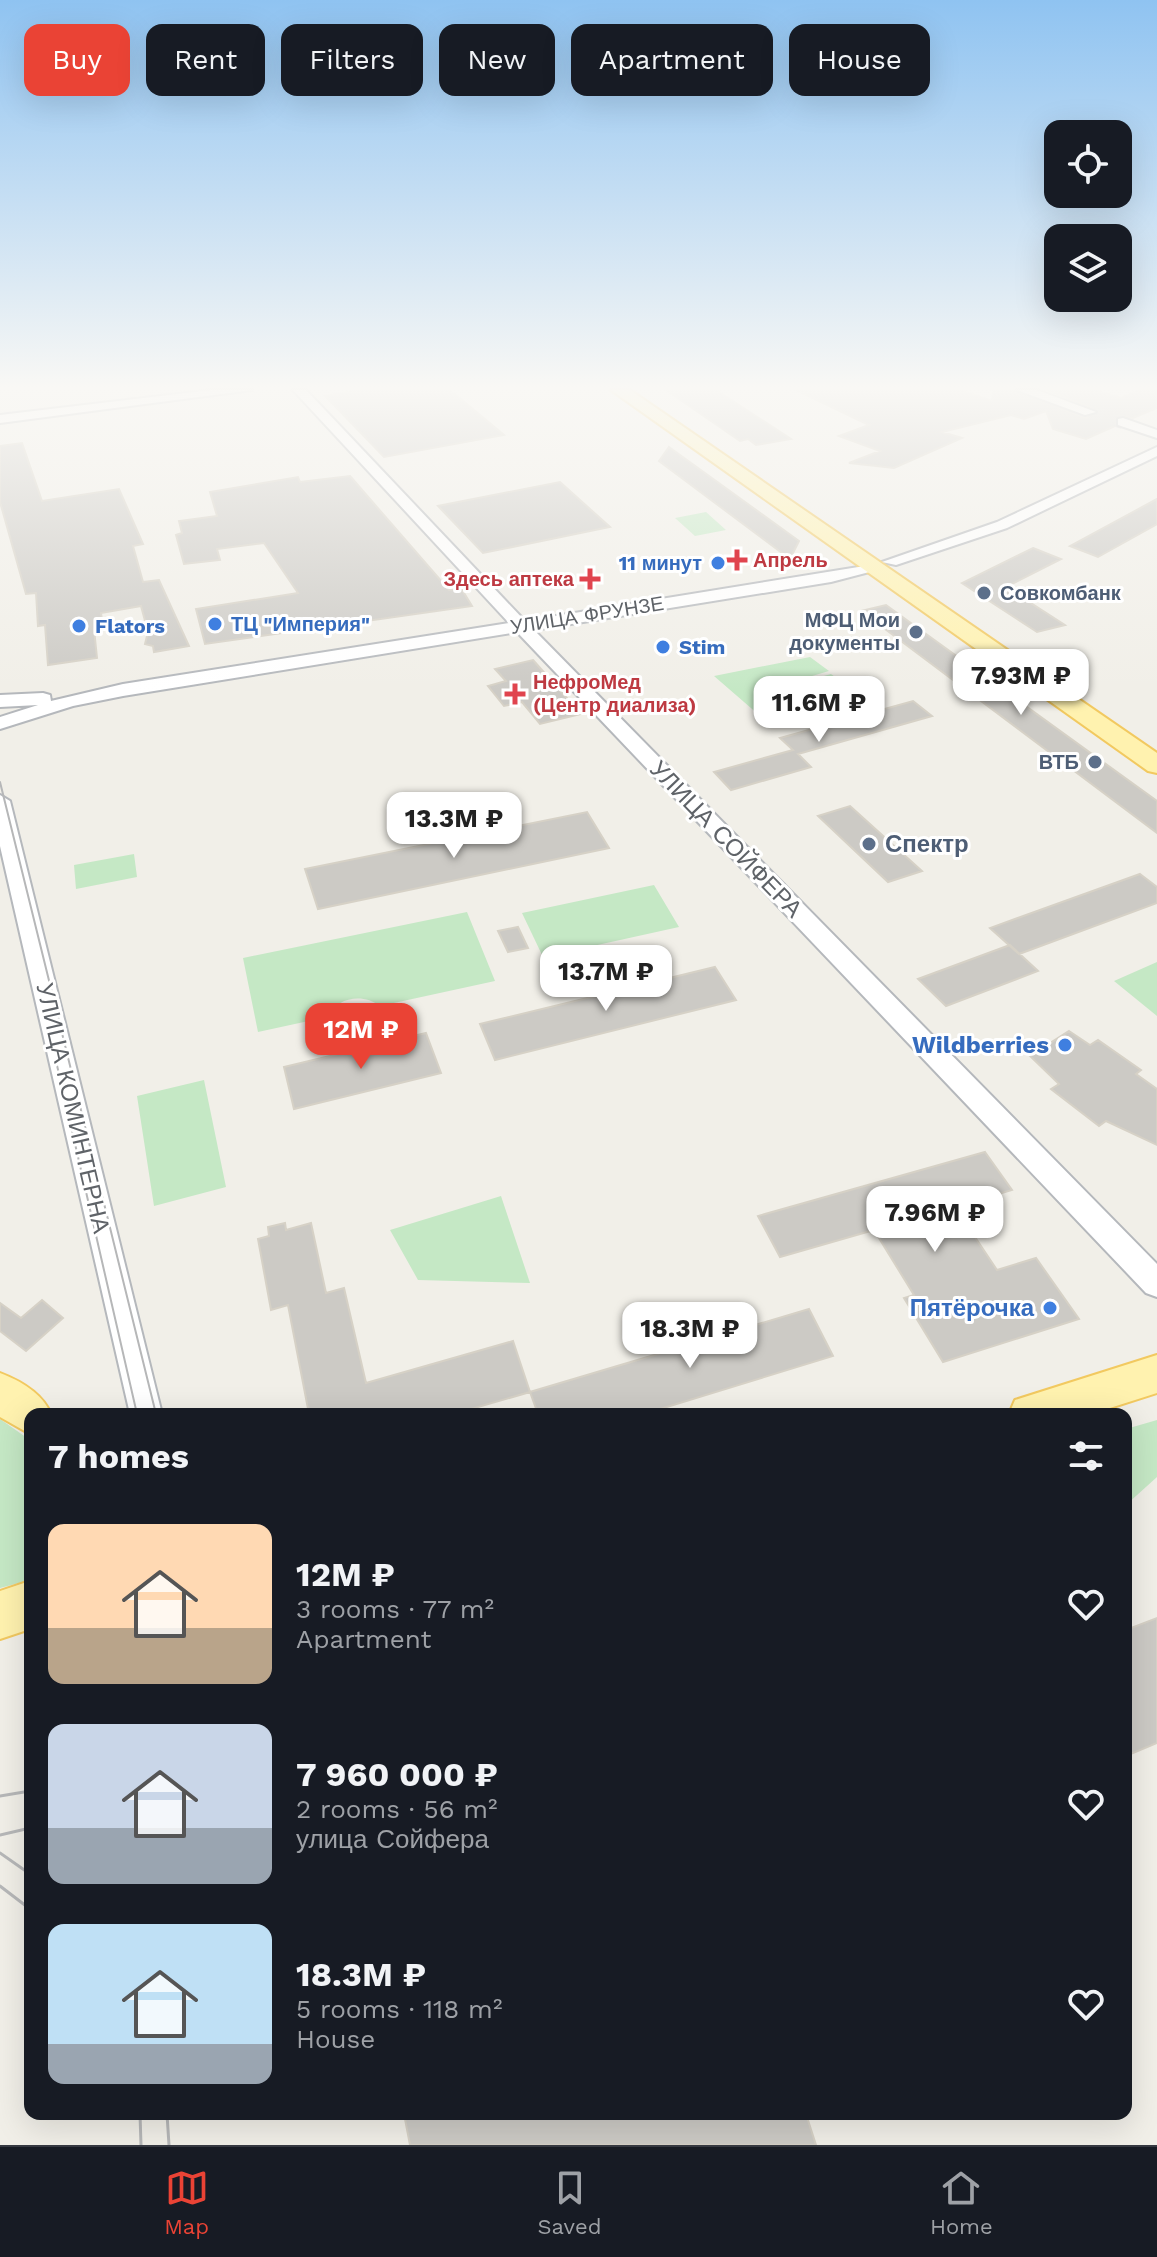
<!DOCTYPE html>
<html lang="en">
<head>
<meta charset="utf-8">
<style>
  body { margin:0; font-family:"Work Sans",sans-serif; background:#20242c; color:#f1f3f6; height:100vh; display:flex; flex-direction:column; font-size:30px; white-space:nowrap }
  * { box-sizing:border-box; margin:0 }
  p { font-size:26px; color:#9ea1a6 }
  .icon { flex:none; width:44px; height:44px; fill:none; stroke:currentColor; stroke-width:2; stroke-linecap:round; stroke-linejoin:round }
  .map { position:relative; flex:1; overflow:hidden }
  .side { position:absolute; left:24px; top:1408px; width:1108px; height:712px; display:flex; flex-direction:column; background:#171b24; border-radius:16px; box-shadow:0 8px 32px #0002 }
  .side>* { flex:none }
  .top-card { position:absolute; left:24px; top:24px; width:1110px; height:72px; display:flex; gap:16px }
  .tools { position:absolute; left:1044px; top:120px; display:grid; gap:16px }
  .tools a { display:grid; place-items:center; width:88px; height:88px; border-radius:16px; background:#171b24; box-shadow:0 8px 32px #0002; font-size:40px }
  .price { position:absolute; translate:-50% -68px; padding:0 18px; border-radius:16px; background:#fff; color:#222; font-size:26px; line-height:52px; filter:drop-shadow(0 2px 4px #0008) }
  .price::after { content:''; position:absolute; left:50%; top:48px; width:24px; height:18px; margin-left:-12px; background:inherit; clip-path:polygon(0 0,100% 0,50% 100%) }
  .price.current { background:#ea4335; color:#fff }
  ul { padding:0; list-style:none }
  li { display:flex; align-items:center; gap:24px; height:200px; padding:0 24px }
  li span { display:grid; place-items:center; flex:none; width:224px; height:160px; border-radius:16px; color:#555 }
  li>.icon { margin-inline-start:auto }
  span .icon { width:96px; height:96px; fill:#fffc; stroke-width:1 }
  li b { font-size:34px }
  h2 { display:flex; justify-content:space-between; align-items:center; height:96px; padding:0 24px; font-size:34px }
  .tag { padding:0 28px; border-radius:16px; background:#171b24; box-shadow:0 8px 32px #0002; font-size:28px; line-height:72px }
  .tag.current { background:#ea4335; color:#fff }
  .menu { display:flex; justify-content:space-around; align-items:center; height:112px; border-top:2px solid #363941; background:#171b24; font-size:22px; color:#9ea1a6 }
  .menu a { display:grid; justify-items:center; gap:4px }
  .menu .current { color:#ea4335 }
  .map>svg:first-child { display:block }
  .green { fill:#c5e8c5 }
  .building { fill:#cccac5; stroke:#d6d1c6; stroke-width:2 }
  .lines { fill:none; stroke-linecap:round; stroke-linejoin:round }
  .minor-tunnel { stroke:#ccccc8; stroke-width:14; stroke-dasharray:14 7; stroke-linecap:butt }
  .minor-casing { stroke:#b5b8bc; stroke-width:4 }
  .major-casing { stroke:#f2c960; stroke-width:4 }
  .minor { fill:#fff; fill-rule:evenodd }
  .major { fill:#fff2af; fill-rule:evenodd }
  .tram-far1 { stroke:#b6b7b8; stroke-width:2 }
  .tram { stroke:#b6b7b8; stroke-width:3 }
  .health-dot { fill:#e0444e; stroke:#fff; stroke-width:3 }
  .shop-dot { fill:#3f7fe0; stroke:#fff; stroke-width:3 }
  .service-dot { fill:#5c6f8a; stroke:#fff; stroke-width:3 }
  .labels { text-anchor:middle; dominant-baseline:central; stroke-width:6; stroke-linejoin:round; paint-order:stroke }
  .far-health-label { font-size:20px; font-weight:bold; fill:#be3a42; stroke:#fff; text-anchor:start }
  .far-shop-label { font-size:20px; font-weight:bold; fill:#366cbe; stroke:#fff; text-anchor:start }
  .far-service-label { font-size:20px; font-weight:bold; fill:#4e5e75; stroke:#fff; text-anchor:end }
  .far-street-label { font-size:20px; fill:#5f6368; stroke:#fff }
  .street-label { font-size:24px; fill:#5f6368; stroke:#fff }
  .service-label { font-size:24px; font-weight:bold; fill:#4e5e75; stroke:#fff; text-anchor:start }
  .shop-label { font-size:24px; font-weight:bold; fill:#366cbe; stroke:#fff; text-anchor:end }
</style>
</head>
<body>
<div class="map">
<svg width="1157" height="2145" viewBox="0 0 1157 2145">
  <rect width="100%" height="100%" fill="#f1efe8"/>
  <path class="green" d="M706,512L726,530L695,536L675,518Z
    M810,657L829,671L785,684L805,701L759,715L714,676Z
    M831,674L847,686L808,698L792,685Z
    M134,854L137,877L76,889L74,865Z
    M654,885L679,927L543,957L522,913Z
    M467,912L495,981L380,1006C363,993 337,997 327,1017L258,1032L243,958Z
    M1157,962V1016L1114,981Z
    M204,1080L226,1187L154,1206L137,1096Z
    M501,1196L530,1283L418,1280L390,1230Z
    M0,1419L30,1440V1580L0,1588Z
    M1157,1420V1477L1126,1505V1429Z"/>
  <path class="building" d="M360,390H450L504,435L384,457L325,396Z
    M666,390H716L791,439L756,445L748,439L740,441Z
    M796,390H959L992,401L993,390H1014L1086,418L1099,411L1047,390H1095L1121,398L1139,390H1157V408L1133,418L1117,416L1115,426L1086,439L1053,429L1046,411L1024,419L1011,415L942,432L962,438L894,468L849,463L880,451L839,436L869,425Z
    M22,443L42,501L119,489L143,544L133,546L143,582L159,580L189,646L154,652L153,646L145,644L148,632L141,606L101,613L103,628L94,629L97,658L48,665L45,625L38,626L36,593L26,594L0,502V446Z
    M669,447L799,541L790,559L659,461Z
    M350,476L449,590L461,588L472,606L205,644L196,609L298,593L264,543L217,549L220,560L184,564L176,535L182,533L179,521L217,516L210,492L298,477L300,482Z
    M560,482L610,527L483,553L438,506Z
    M1157,499V524L1098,557L1070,546Z
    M1033,548L1061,559L1006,587L1065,625L1037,632L962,583Z
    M886,605L1157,801V833L861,611Z
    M533,660L581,714L540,724L522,702L504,706L488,686L506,681L495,669Z
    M913,701L932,716L798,754L811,767L731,790L714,772L793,750L780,738Z
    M850,806L922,871L888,882L818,816Z
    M587,812L609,848L318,909L305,869Z
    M1140,874L1157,887V903L1019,954L990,928Z
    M518,927L528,948L508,952L498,931Z
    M1010,945L1038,971L946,1006L918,979Z
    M715,967L736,1000L495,1060L480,1024Z
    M1069,1031L1090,1045L1098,1040L1141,1070L1136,1074L1157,1089V1145L1106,1121L1099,1126L1051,1089L1059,1084L1030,1056Z
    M426,1033L441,1073L294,1109L284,1067Z
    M985,1152L1012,1190L955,1207L997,1270L1036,1258L1079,1319L943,1362L904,1298L914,1295L874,1230L780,1257L758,1216Z
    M285,1223L286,1230L311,1223L326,1293L344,1288L366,1383L513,1341L530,1392L454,1414H309L288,1305L271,1310L258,1239L269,1236L268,1227Z
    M42,1300L63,1318L26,1351L0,1331V1303L21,1318Z
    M809,1309L833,1356L644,1414H538L530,1392Z
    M1157,1618V1743L1126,1756V1630Z
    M404,2114H806L816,2145H410Z"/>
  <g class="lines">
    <path class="minor-tunnel" d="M1090,412L1123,422"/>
    <g class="minor-casing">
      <path id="minor" d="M211,390H252L0,423V415Z
        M293,390H306L525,621L877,564V570L831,582L534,630L1157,1264V1297L1146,1293L517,632L123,696L73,706L0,729V717L38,705L0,707V695L43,693L50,695L51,701L123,684L509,623Z
        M1017,390H1037L1096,412L1085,415Z
        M1123,418L1157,430V438L1118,425V419Z
        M1157,447V456L1007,528L896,565L882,562L997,522Z
        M0,795L10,801L162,1414H130L0,846Z"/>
    </g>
    <g class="major-casing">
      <path id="major" d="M611,390H630L1157,753V773L1148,771Z
        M1157,1355V1393L1091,1414H1009L1015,1400Z
        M0,1373C21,1381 42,1393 51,1414H30V1434L0,1417Z
        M30,1581V1629L0,1639V1591Z"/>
    </g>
    <use href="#minor" class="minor"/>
    <use href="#major" class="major"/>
    <path class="tram-far1" d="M0,782L156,1414
      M56,1061L137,1414"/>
    <path class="tram" d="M0,1796L30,1791
      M0,1835L30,1828
      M0,1853L30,1874
      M0,1886L30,1909
      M140,2114L141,2145
      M167,2114L169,2145"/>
  </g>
  <linearGradient id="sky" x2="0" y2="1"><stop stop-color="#8fc3f1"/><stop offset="0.56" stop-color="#f9f8f5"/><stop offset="1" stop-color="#f9f8f5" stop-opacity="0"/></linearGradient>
  <rect width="1157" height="691" fill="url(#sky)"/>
  <g class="health-dot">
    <path d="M733 548h8v8h8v8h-8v8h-8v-8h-8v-8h8z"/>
    <path d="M586 567h8v8h8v8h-8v8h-8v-8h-8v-8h8z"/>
    <path d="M511 682h8v8h8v8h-8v8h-8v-8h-8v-8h8z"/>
  </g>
  <g class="shop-dot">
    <circle cx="718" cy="563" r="8"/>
    <circle cx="215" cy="624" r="8"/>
    <circle cx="79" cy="626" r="8"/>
    <circle cx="663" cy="647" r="8"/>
    <circle cx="1065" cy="1045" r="8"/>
    <circle cx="1050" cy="1308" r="8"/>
  </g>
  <g class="service-dot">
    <circle cx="984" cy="593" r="8"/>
    <circle cx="916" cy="632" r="8"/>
    <circle cx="1095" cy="762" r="8"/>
    <circle cx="869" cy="844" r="8"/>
  </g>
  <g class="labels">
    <g class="far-health-label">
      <text x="753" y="560">Апрель</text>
      <text x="574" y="579" text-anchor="end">Здесь аптека</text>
      <text x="533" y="682">НефроМед<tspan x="533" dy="23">(Центр диализа)</tspan></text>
    </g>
    <g class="far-shop-label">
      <text x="702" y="563" text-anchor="end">11 минут</text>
      <text x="231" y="624">ТЦ "Империя"</text>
      <text x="95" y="626">Flators</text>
      <text x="679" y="647">Stim</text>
    </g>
    <g class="far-service-label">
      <text x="1000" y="593" text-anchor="start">Совкомбанк</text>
      <text x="900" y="620">МФЦ Мои<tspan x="900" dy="23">документы</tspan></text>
      <text x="1079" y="762">ВТБ</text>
    </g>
    <g class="far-street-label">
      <text transform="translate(587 615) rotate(-9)">УЛИЦА ФРУНЗЕ</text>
    </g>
    <g class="street-label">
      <text transform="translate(726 839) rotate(46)">УЛИЦА СОЙФЕРА</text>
      <text transform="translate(73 1108) rotate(77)">УЛИЦА КОМИНТЕРНА</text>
    </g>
    <g class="service-label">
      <text x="885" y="844">Спектр</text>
    </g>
    <g class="shop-label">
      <text x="1049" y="1045">Wildberries</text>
      <text x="1034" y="1308">Пятёрочка</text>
    </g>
  </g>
</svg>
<div class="tools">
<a><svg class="icon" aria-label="locate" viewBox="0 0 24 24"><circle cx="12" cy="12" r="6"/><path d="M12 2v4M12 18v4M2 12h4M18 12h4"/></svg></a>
<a><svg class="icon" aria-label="layers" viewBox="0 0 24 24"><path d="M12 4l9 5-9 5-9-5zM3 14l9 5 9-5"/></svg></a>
</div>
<b class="price" style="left:1021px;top:717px">7.93M ₽</b>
<b class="price" style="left:819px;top:744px">11.6M ₽</b>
<b class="price" style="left:454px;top:860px">13.3M ₽</b>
<b class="price" style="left:606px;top:1013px">13.7M ₽</b>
<b class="price current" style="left:361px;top:1071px">12M ₽</b>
<b class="price" style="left:935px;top:1254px">7.96M ₽</b>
<b class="price" style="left:690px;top:1370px">18.3M ₽</b>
<div class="top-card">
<a class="tag current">Buy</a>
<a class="tag">Rent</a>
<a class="tag">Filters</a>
<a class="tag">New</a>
<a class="tag">Apartment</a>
<a class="tag">House</a>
</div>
<section class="side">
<h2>7 homes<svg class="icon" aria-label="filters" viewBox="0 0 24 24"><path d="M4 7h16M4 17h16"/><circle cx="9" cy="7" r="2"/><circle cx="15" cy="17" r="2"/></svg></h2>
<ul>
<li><span style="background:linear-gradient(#ffd9b3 65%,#b9a48a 0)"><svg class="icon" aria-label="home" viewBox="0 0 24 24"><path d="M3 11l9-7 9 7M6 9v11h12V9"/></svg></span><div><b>12M ₽</b><p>3 rooms · 77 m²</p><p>Apartment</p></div><svg class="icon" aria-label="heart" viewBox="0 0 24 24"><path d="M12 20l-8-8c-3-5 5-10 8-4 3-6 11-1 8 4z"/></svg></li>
<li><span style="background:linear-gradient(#c9d6e8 65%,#9aa5b1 0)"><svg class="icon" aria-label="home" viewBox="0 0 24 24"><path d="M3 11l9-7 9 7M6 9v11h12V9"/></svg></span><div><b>7 960 000 ₽</b><p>2 rooms · 56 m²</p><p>улица Сойфера</p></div><svg class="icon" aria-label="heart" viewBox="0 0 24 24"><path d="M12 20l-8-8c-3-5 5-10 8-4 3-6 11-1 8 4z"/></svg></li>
<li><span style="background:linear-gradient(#bfe0f5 75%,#9aa5b1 0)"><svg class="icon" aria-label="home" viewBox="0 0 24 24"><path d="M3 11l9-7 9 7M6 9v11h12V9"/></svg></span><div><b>18.3M ₽</b><p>5 rooms · 118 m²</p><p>House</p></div><svg class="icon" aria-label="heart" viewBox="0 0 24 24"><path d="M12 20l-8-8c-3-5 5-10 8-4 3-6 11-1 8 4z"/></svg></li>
</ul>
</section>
</div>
<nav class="menu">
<a class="current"><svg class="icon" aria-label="map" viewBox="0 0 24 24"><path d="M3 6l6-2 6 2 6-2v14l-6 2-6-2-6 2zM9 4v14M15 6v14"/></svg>Map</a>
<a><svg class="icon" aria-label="saved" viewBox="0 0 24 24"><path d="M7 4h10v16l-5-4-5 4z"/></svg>Saved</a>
<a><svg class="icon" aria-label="home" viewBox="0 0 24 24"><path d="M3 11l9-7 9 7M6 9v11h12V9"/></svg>Home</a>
</nav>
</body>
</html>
